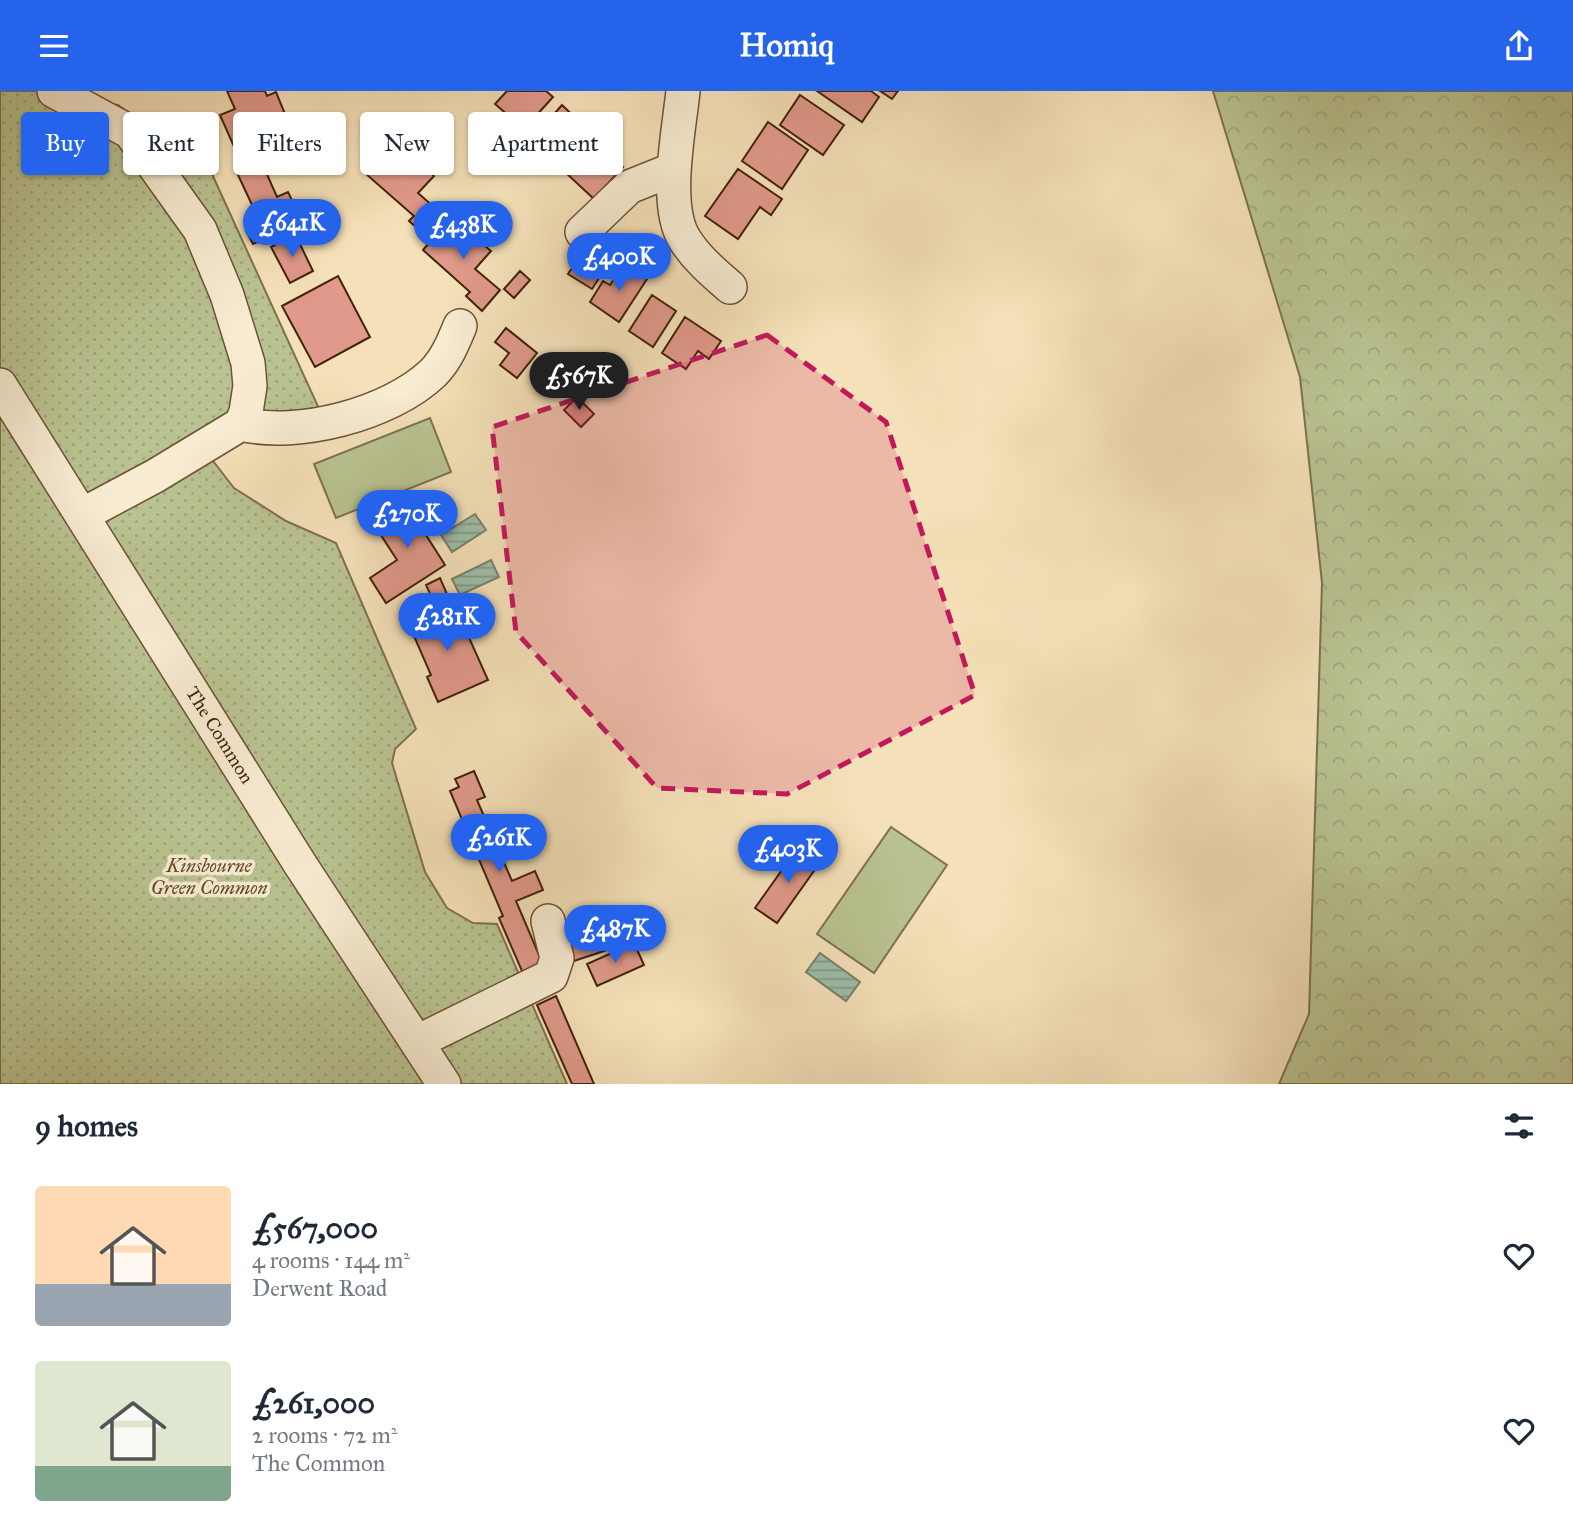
<!DOCTYPE html>
<html lang="en">
<head>
<meta charset="utf-8">
<style>
  body { margin:0; font-family:"IM FELL Great Primer",serif; background:#f6f6f7; color:#1f2937; height:100vh; display:flex; flex-direction:column; font-size:26px; white-space:nowrap }
  * { box-sizing:border-box; margin:0 }
  p { font-size:23px; color:#747a83 }
  .icon { flex:none; width:38px; height:38px; fill:none; stroke:currentColor; stroke-width:2; stroke-linecap:round; stroke-linejoin:round }
  .map { position:relative; height:993px; overflow:hidden }
  .panel { display:flex; flex-direction:column; background:#fff; flex:1 }
  .panel>* { flex:none }
  .top-card { position:absolute; left:21px; top:21px; width:700px; height:63px; display:flex; gap:14px }
  .price { position:absolute; translate:-50% -60px; padding:0 16px; border-radius:24px; background:#2563eb; color:#fff; font-size:23px; line-height:46px; filter:drop-shadow(0 2px 4px #0008) }
  .price::after { content:''; position:absolute; left:50%; top:42px; width:21px; height:16px; margin-left:-10px; background:inherit; clip-path:polygon(0 0,100% 0,50% 100%) }
  .price.on { background:#222; color:#fff }
  ul { padding:0; list-style:none }
  li { display:flex; align-items:center; gap:21px; height:175px; padding:0 35px }
  li span { display:grid; place-items:center; flex:none; width:196px; height:140px; border-radius:7px; color:#555 }
  li>.icon { margin-inline-start:auto }
  span .icon { width:84px; height:84px; fill:#fffc; stroke-width:1 }
  li b { font-size:30px }
  h2 { display:flex; justify-content:space-between; align-items:center; height:84px; padding:0 35px; font-size:30px }
  .pill { padding:0 24px; border-radius:7px; background:#fff; box-shadow:0 2px 5px #0004; font-size:24px; line-height:63px }
  .pill.on { background:#2563eb; color:#fff }
  header { display:flex; justify-content:space-between; align-items:center; height:91px; padding:0 35px; background:#2563eb; color:#fff; font-size:32px; font-weight:800 }
  .map>svg:first-child { display:block }
  .forest { fill:url(#forest-crowns); stroke:#7d724c; stroke-width:2 }
  .park { fill:url(#park-dots); stroke:#7d724c; stroke-width:2 }
  .garden { fill:#b9c391; stroke:#7d724c; stroke-width:2 }
  .water { fill:url(#water-rules); stroke:#788069; stroke-width:2 }
  .building { fill:#e0998a; stroke:#412208; stroke-width:2 }
  .lines { fill:none; stroke-linecap:round; stroke-linejoin:round }
  .minor-casing { stroke:#6e5234; stroke-width:36 }
  .minor { stroke:#f8ecd2; stroke-width:33 }
  .marked { fill:#c2185b; fill-opacity:0.2; stroke:#c2185b; stroke-width:5; stroke-dasharray:14 9; stroke-linejoin:round }
  .labels { text-anchor:middle; dominant-baseline:central; stroke-width:7; stroke-linejoin:round; paint-order:stroke }
  .street-label { font-size:19px; fill:#412208; stroke:#f8ecd2 }
  .park-label { font-size:19px; font-style:italic; fill:#5f4a2a; stroke:#f8ecd2 }
</style>
</head>
<body>
<header><svg class="icon" aria-label="menu" viewBox="0 0 24 24"><path d="M4 6h16M4 12h16M4 18h16"/></svg>Homiq<svg class="icon" aria-label="share" viewBox="0 0 24 24"><path d="M12 15V3M7 8l5-5 5 5M5 13v7h14v-7"/></svg></header>
<div class="map">
<svg width="1573" height="993" viewBox="0 0 1573 993">
  <defs>
    <pattern id="forest-crowns" width="20" height="18" patternUnits="userSpaceOnUse" patternTransform="scale(1.75)"><rect width="20" height="18" fill="#b9c391"/><path d="M2 6a3 3 0 1 1 6 0M12 15a3 3 0 1 1 6 0" fill="none" stroke="#a0a77c"/></pattern>
    <pattern id="park-dots" width="8" height="8" patternUnits="userSpaceOnUse" patternTransform="scale(1.75)"><rect width="8" height="8" fill="#b9c391"/><path d="M2 2h.1M6 6h.1" fill="none" stroke="#a0a77c" stroke-width="1.8" stroke-linecap="round"/></pattern>
    <pattern id="water-rules" width="6" height="5" patternUnits="userSpaceOnUse" patternTransform="scale(1.75)"><rect width="6" height="5" fill="#9dbeaa"/><path d="M0 2.5h6" fill="none" stroke="#829a88"/></pattern>
  </defs>
  <rect width="100%" height="100%" fill="#f5e1b9"/>
  <filter id="stains"><feTurbulence type="fractalNoise" baseFrequency=".00286" numOctaves="4"/><feColorMatrix values="0 0 0 0 .2 0 0 0 0 .09 0 0 0 0 .02 0 0 0 .5 -.17"/></filter>
  <radialGradient id="worn" r=".72"><stop offset=".6" stop-color="#630" stop-opacity="0"/><stop offset="1" stop-color="#630" stop-opacity=".3"/></radialGradient>
  <path class="forest" d="M1213,0H1573V993H1279L1309,923L1322,492L1300,286Z"/>
  <path class="park" d="M0,0H67L84,9L118,14L212,83L321,322L203,357L234,397L286,430L336,452L416,638L395,658L392,672L425,781L447,817L473,832L497,833L567,993H0Z"/>
  <path class="garden" d="M430,327L451,381L336,427L314,373Z
    M891,736L947,774L874,882L817,843Z"/>
  <path class="water" d="M475,423L486,439L452,461L441,444Z
    M491,469L499,486L460,504L452,488Z
    M820,862L860,891L846,910L806,881Z"/>
  <path class="building" d="M227,0H265L267,5L276,1L285,23L255,37L263,56L239,67L220,24L235,18Z
    M507,0H546L553,6L524,38L495,13Z
    M817,0H871L879,6L862,31Z
    M880,0H898L892,8Z
    M800,4L844,34L823,64L780,34Z
    M562,14L589,40L559,73L532,48Z
    M768,31L808,59L782,98L742,70Z
    M395,50L434,85L418,102L443,124L425,144L409,130L414,125L366,83Z
    M595,50L623,76L594,108L566,82Z
    M262,72L277,106L288,101L302,130L253,153L246,140L261,133L238,84Z
    M738,78L782,108L771,124L760,116L738,148L705,125Z
    M451,126L491,160L475,178L500,199L482,220L466,205L470,201L423,159Z
    M597,139L620,155L592,198L568,183Z
    M295,143L313,180L290,192L271,156Z
    M624,173L647,188L619,231L590,211L603,190L610,194Z
    M520,180L530,189L514,207L504,198Z
    M338,185L370,246L315,276L282,215Z
    M652,204L676,220L653,256L629,240Z
    M685,226L721,250L709,268L698,260L686,278L662,262Z
    M506,237L537,262L517,287L500,274L509,262L495,251Z
    M577,306L594,323L581,336L564,319Z
    M420,406L439,436L426,444L445,474L386,512L370,487L397,469L375,435Z
    M440,487L447,503L433,509L426,494Z
    M438,516L444,528L458,522L488,589L438,611L427,586L431,584L407,529Z
    M474,680L485,706L477,709L512,790L535,780L543,799L516,810L545,878L525,887L499,827L503,825L450,700L459,696L455,688Z
    M799,755L821,770L777,832L755,817Z
    M620,836L625,853L571,871L565,855Z
    M634,852L644,874L597,895L587,873Z
    M556,905L594,993H572L537,914Z"/>
  <g class="lines">
    <g class="minor-casing">
      <path id="minor" d="M54,0L130,41L200,139L227,204L248,272L250,295L246,321L241,333L155,385L82,424
        M683,0C679,40 663,115 685,149C697,168 714,182 730,196
        M582,141L629,96L674,78
        M0,294L300,773L444,993
        M241,333C298,347 390,323 433,282C446,269 453,252 460,235
        M417,951L551,885L557,867L548,830"/>
    </g>
    <use href="#minor" class="minor"/>
  </g>
  <path class="marked" d="M767,244L886,331L975,604L787,703L657,697L516,541L492,336Z"/>
  <g class="labels">
    <g class="street-label">
      <text transform="translate(220 644) rotate(58)">The Common</text>
    </g>
    <g class="park-label">
      <text x="209" y="774">Kinsbourne<tspan x="209" dy="22">Green Common</tspan></text>
    </g>
  </g>
  <rect width="100%" height="100%" filter="url(#stains)"/>
  <rect width="100%" height="100%" fill="url(#worn)"/>
</svg>
<b class="price" style="left:292px;top:168px">£641K</b>
<b class="price" style="left:463px;top:170px">£438K</b>
<b class="price" style="left:619px;top:202px">£400K</b>
<b class="price on" style="left:579px;top:321px">£567K</b>
<b class="price" style="left:407px;top:459px">£270K</b>
<b class="price" style="left:447px;top:562px">£281K</b>
<b class="price" style="left:499px;top:783px">£261K</b>
<b class="price" style="left:788px;top:794px">£403K</b>
<b class="price" style="left:615px;top:874px">£487K</b>
<div class="top-card">
<a class="pill on">Buy</a>
<a class="pill">Rent</a>
<a class="pill">Filters</a>
<a class="pill">New</a>
<a class="pill">Apartment</a>
</div>
</div>
<section class="panel">
<h2>9 homes<svg class="icon" aria-label="filters" viewBox="0 0 24 24"><path d="M4 7h16M4 17h16"/><circle cx="9" cy="7" r="2"/><circle cx="15" cy="17" r="2"/></svg></h2>
<ul>
<li><span style="background:linear-gradient(#ffd9b3 70%,#9aa5b1 0)"><svg class="icon" aria-label="home" viewBox="0 0 24 24"><path d="M3 11l9-7 9 7M6 9v11h12V9"/></svg></span><div><b>£567,000</b><p>4 rooms · 144 m²</p><p>Derwent Road</p></div><svg class="icon" aria-label="heart" viewBox="0 0 24 24"><path d="M12 20l-8-8c-3-5 5-10 8-4 3-6 11-1 8 4z"/></svg></li>
<li><span style="background:linear-gradient(#dfe7d0 75%,#7fa58c 0)"><svg class="icon" aria-label="home" viewBox="0 0 24 24"><path d="M3 11l9-7 9 7M6 9v11h12V9"/></svg></span><div><b>£261,000</b><p>2 rooms · 72 m²</p><p>The Common</p></div><svg class="icon" aria-label="heart" viewBox="0 0 24 24"><path d="M12 20l-8-8c-3-5 5-10 8-4 3-6 11-1 8 4z"/></svg></li>
</ul>
</section>
</body>
</html>
